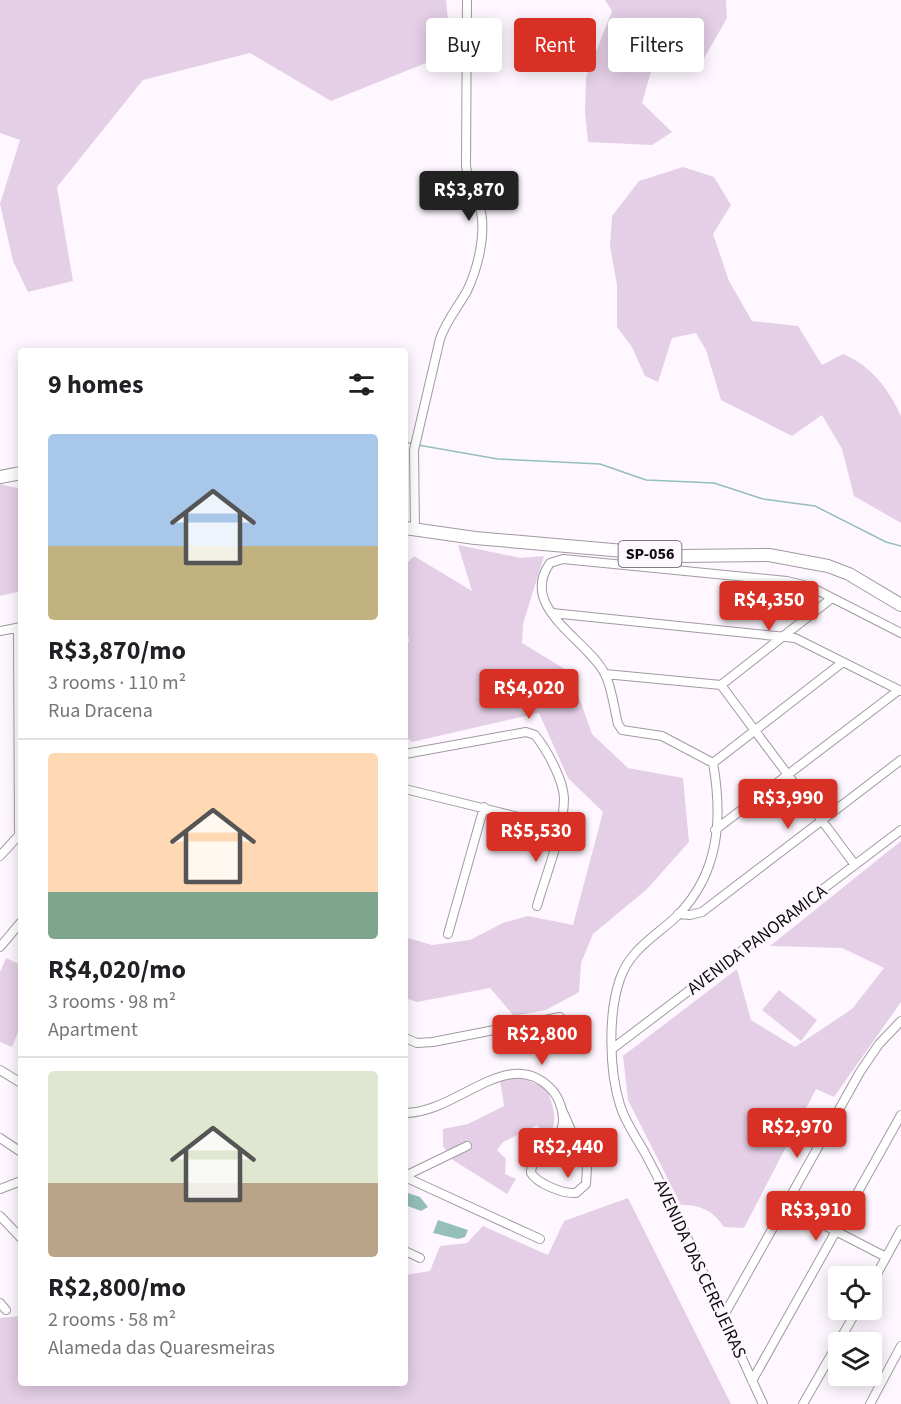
<!DOCTYPE html>
<html lang="en">
<head>
<meta charset="utf-8">
<style>
  body { margin:0; font-family:"Source Sans 3",sans-serif; background:#f2f2f2; color:#202124; height:100vh; display:flex; flex-direction:column; font-size:22px; white-space:nowrap }
  * { box-sizing:border-box; margin:0 }
  p { font-size:20px; color:#757577 }
  .icon { flex:none; width:33px; height:33px; fill:none; stroke:currentColor; stroke-width:2; stroke-linecap:round; stroke-linejoin:round }
  .map { position:relative; flex:1; overflow:hidden }
  .details { position:absolute; left:18px; top:348px; width:390px; height:1038px; display:flex; flex-direction:column; background:#fff; border-radius:6px; box-shadow:0 3px 15px #0003 }
  .details>* { flex:none }
  .hud { position:absolute; left:426px; top:18px; width:384px; height:54px; display:flex; gap:12px }
  .tools { position:absolute; left:828px; top:1266px; display:grid; gap:12px }
  .tools a { display:grid; place-items:center; width:54px; height:54px; border-radius:6px; background:#fff; box-shadow:0 3px 15px #0003; font-size:30px }
  .price { position:absolute; translate:-50% -51px; padding:0 14px; border-radius:6px; background:#d93025; color:#fff; font-size:20px; line-height:39px; filter:drop-shadow(0 2px 3px #0008) }
  .price::after { content:''; position:absolute; left:50%; top:36px; width:18px; height:14px; margin-left:-9px; background:inherit; clip-path:polygon(0 0,100% 0,50% 100%) }
  .price.on { background:#222; color:#fff }
  ul { padding:0; list-style:none }
  li { display:grid; align-content:center; gap:12px; height:318px; padding:0 30px }
  li+li { border-top:2px solid #e0e0e0 }
  li span { display:grid; place-items:center; height:186px; border-radius:6px; color:#555 }
  li>.icon { margin-inline-start:auto }
  span .icon { width:108px; height:108px; fill:#fffc; stroke-width:1 }
  li b { font-size:26px }
  h2 { display:flex; justify-content:space-between; align-items:center; height:72px; padding:0 30px; font-size:26px }
  .pill { padding:0 21px; border-radius:6px; background:#fff; box-shadow:0 3px 15px #0003; font-size:21px; line-height:54px }
  .pill.on { background:#d93025; color:#fff }
  .map>svg:first-child { display:block }
  .green { fill:#e4cfe6 }
  .water { fill:#95bfb7 }
  .lines { fill:none; stroke-linecap:round; stroke-linejoin:round }
  .stream { stroke:#95bfb7; stroke-width:1.5 }
  .minor-casing { stroke:#a19aa1; stroke-width:10 }
  .primary-casing { stroke:#a19aa1; stroke-width:14 }
  .minor { stroke:#fff; stroke-width:8 }
  .primary { stroke:#fff; stroke-width:12 }
  .labels { text-anchor:middle; dominant-baseline:central; stroke-width:5; stroke-linejoin:round; paint-order:stroke }
  .shield { fill:#fef7ff; stroke:#555256; stroke-width:1.5 }
  .shield-label { font-size:16px; font-weight:bold; fill:#0d0b0d }
  .street-label { font-size:18px; fill:#0d0b0d; stroke:#fef7ff }
</style>
</head>
<body>
<div class="map">
<svg width="901" height="1404" viewBox="0 0 901 1404">
  <rect width="100%" height="100%" fill="#fef7ff"/>
  <path class="green" d="M0,0H446L451,53L331,101L250,53L143,80L57,187L73,281L28,292L13,261L0,204L20,140L0,133Z
    M605,0H726L727,18L702,62L652,68L642,103L672,132L652,145L588,142L585,112L586,77L612,11Z
    M683,167L714,177L731,205L713,234L729,281L752,321L798,326L822,365L843,354C872,366 889,390 901,416C901,424 901,508 901,523L854,496L842,449L822,415L792,436L721,400L706,350L696,333L672,338L658,382L645,376L632,347L617,327V285L610,246L612,216L639,181Z
    M0,484L21,489V591L0,596Z
    M458,545L521,558L544,556L523,624L522,643L570,672L592,734L628,768L683,778L689,842L647,889L593,934L581,963L579,992L546,1010L514,1016L490,988L417,1002L405,998V937L432,945L470,940L503,923L528,916L573,925L603,812L568,778L539,713L412,742L405,736V647L409,641L405,619V565L414,556L472,591Z
    M901,841V1002L834,1097L816,1089L744,1228L724,1227C712,1210 701,1205 681,1205L628,1100L623,1056L737,969L751,1020L795,1047L852,1009L884,968L842,948L770,946Z
    M6,958L21,965V1025L12,1047L0,1042V972Z
    M779,990L817,1020L801,1041L762,1010Z
    M516,1076L546,1088C553,1105 560,1122 547,1137L537,1125L503,1142L497,1150L506,1159L505,1174L516,1179L507,1194L453,1160L443,1146V1129L468,1124L504,1106L500,1080Z
    M628,1198L731,1404H0V1318L21,1316V1383H405V1275L430,1271L440,1246L467,1243L483,1226L548,1255L564,1221Z"/>
  <path class="water" d="M405,1192L420,1197L428,1207L421,1211L405,1205Z
    M438,1220L468,1230L465,1237L458,1239L433,1233Z"/>
  <g class="lines">
    <path class="stream" d="M405,442L413,444
      M418,445L498,459L600,464L646,480L714,483L763,499L815,506L886,542L901,546"/>
    <g class="minor-casing">
      <path id="minor" d="M415,530L414,450L440,339C446,321 458,307 467,291C477,270 484,242 482,219C481,200 468,185 466,166L467,0
        M552,613L795,638L901,691
        M18,628L19,835
        M0,631L21,627
        M605,674L721,685
        M721,685L855,865
        M721,685L832,598
        M405,754L526,732L535,735C547,750 563,779 564,798C564,831 546,874 537,906
        M713,763L843,662
        M405,789L559,827
        M715,830L899,690
        M0,856L21,833
        M678,914L690,915L702,912L901,760
        M448,934L484,807
        M0,947L21,922
        M405,1038L417,1043L433,1042L560,1017
        M612,1049L901,830
        M0,1070L21,1083
        M405,1113C457,1113 507,1046 549,1087C558,1095 563,1108 563,1120C563,1145 530,1155 531,1173C538,1184 563,1194 576,1193L586,1184L587,1167L560,1105
        M0,1138L21,1152
        M545,1152L577,1146
        M405,1176L467,1146
        M405,1177L540,1239
        M0,1189L21,1181
        M785,1205L886,1257
        M0,1216L21,1238
        M405,1251L420,1258
        M872,1283L901,1230
        M0,1303L6,1310
        M723,1317L860,1072L879,1044L901,1021
        M752,1381L901,1115
        M763,1404C732,1338 704,1271 672,1206C663,1188 654,1170 645,1153C636,1137 625,1122 620,1105C609,1070 608,1013 620,979C630,949 656,936 677,916C719,874 723,819 713,763L662,736L622,730L618,724C614,708 612,688 605,674C587,639 518,608 550,563L563,559L787,581L811,587L901,633
        M803,1404L857,1310
        M870,1404L901,1346"/>
    </g>
    <g class="primary-casing">
      <path id="primary" d="M0,477L21,473
        M405,528L475,538L681,556L769,555L828,566L849,574L901,605"/>
    </g>
    <use href="#minor" class="minor"/>
    <use href="#primary" class="primary"/>
  </g>
  <g class="labels">
    <rect class="shield" x="618.5" y="541" width="63" height="26" rx="4.5"/>
    <g class="shield-label">
      <text x="650" y="554">SP-056</text>
    </g>
    <g class="street-label">
      <text transform="translate(757 940) rotate(-37)">AVENIDA PANORAMICA</text>
      <text transform="translate(700 1269) rotate(65)">AVENIDA DAS CEREJEIRAS</text>
    </g>
  </g>
</svg>
<div class="tools">
<a><svg class="icon" aria-label="locate" viewBox="0 0 24 24"><circle cx="12" cy="12" r="6"/><path d="M12 2v4M12 18v4M2 12h4M18 12h4"/></svg></a>
<a><svg class="icon" aria-label="layers" viewBox="0 0 24 24"><path d="M12 4l9 5-9 5-9-5zM3 14l9 5 9-5"/></svg></a>
</div>
<b class="price on" style="left:469px;top:222px">R$3,870</b>
<b class="price" style="left:769px;top:632px">R$4,350</b>
<b class="price" style="left:529px;top:720px">R$4,020</b>
<b class="price" style="left:788px;top:830px">R$3,990</b>
<b class="price" style="left:536px;top:863px">R$5,530</b>
<b class="price" style="left:542px;top:1066px">R$2,800</b>
<b class="price" style="left:797px;top:1159px">R$2,970</b>
<b class="price" style="left:568px;top:1179px">R$2,440</b>
<b class="price" style="left:816px;top:1242px">R$3,910</b>
<div class="hud">
<a class="pill">Buy</a>
<a class="pill on">Rent</a>
<a class="pill">Filters</a>
</div>
<section class="details">
<h2>9 homes<svg class="icon" aria-label="filters" viewBox="0 0 24 24"><path d="M4 7h16M4 17h16"/><circle cx="9" cy="7" r="2"/><circle cx="15" cy="17" r="2"/></svg></h2>
<ul>
<li><span style="background:linear-gradient(#a9c7e8 60%,#c2b280 0)"><svg class="icon" aria-label="home" viewBox="0 0 24 24"><path d="M3 11l9-7 9 7M6 9v11h12V9"/></svg></span><div><b>R$3,870/mo</b><p>3 rooms · 110 m²</p><p>Rua Dracena</p></div></li>
<li><span style="background:linear-gradient(#ffd9b3 75%,#7fa58c 0)"><svg class="icon" aria-label="home" viewBox="0 0 24 24"><path d="M3 11l9-7 9 7M6 9v11h12V9"/></svg></span><div><b>R$4,020/mo</b><p>3 rooms · 98 m²</p><p>Apartment</p></div></li>
<li><span style="background:linear-gradient(#dfe7d0 60%,#b9a48a 0)"><svg class="icon" aria-label="home" viewBox="0 0 24 24"><path d="M3 11l9-7 9 7M6 9v11h12V9"/></svg></span><div><b>R$2,800/mo</b><p>2 rooms · 58 m²</p><p>Alameda das Quaresmeiras</p></div></li>
</ul>
</section>
</div>
</body>
</html>
